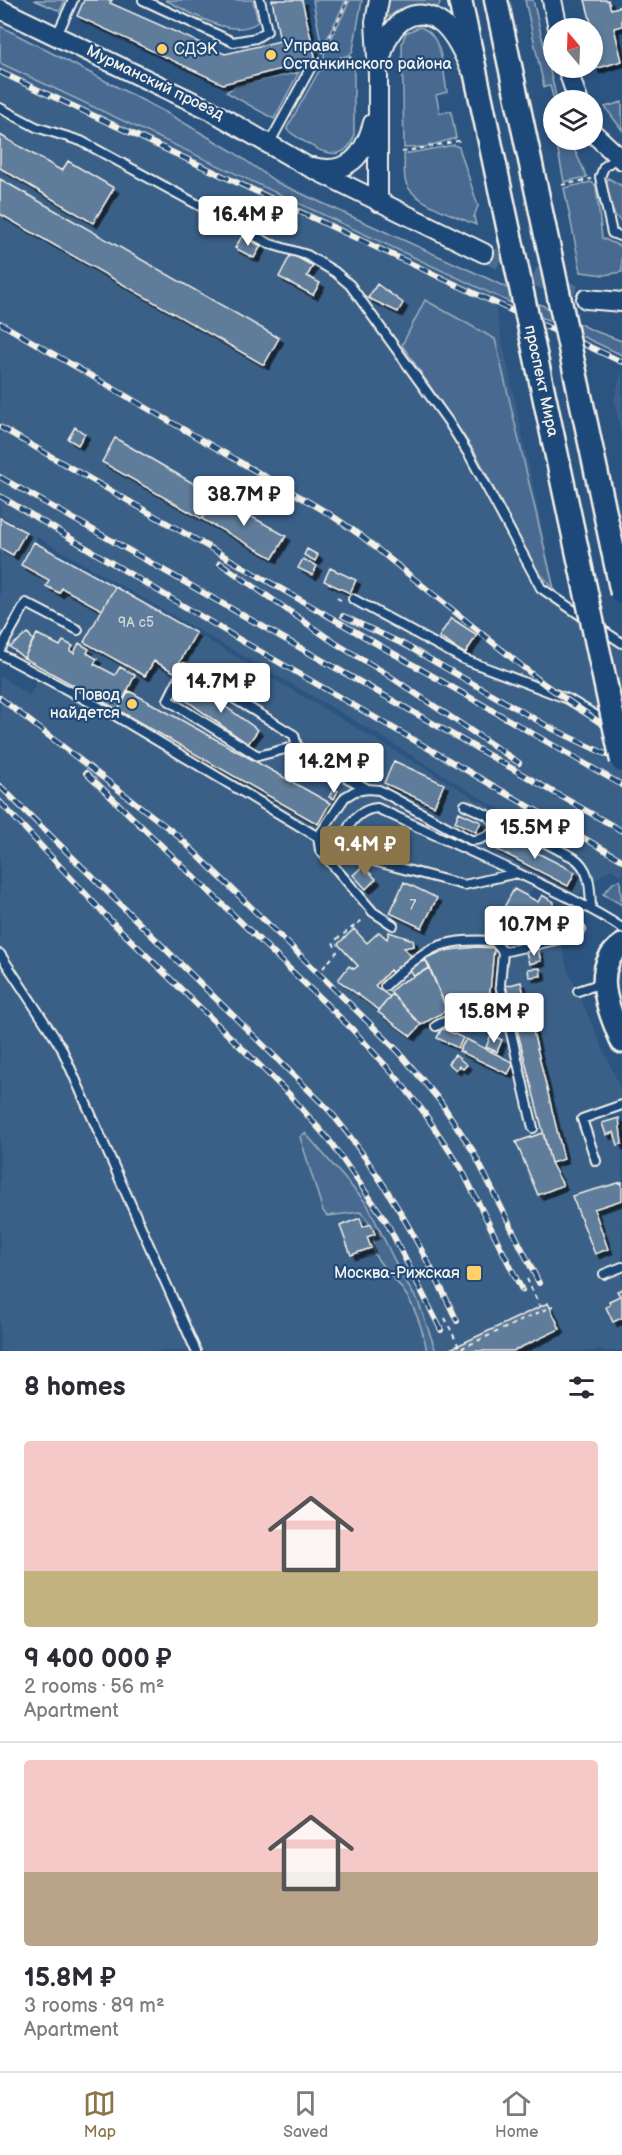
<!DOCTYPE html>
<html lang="en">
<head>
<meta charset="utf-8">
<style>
  body { margin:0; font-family:"Balsamiq Sans",sans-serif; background:#f2f2f3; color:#2b2b33; height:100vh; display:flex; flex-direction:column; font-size:22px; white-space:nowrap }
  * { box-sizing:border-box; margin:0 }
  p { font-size:20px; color:#7c7c81 }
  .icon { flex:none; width:33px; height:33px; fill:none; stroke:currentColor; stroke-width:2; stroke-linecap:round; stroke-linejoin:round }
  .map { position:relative; height:1351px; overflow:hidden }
  .side { display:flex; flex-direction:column; background:#fff; flex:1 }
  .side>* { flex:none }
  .needle { width:39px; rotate:341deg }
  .fabs { position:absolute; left:543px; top:18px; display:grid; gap:12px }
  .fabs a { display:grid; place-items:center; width:60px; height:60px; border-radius:50%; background:#fff; box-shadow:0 3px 9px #0003; font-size:30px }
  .price { position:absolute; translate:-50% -51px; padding:0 14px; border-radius:6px; background:#fff; color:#222; font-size:20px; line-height:39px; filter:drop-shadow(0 2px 3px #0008) }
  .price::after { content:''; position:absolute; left:50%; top:36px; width:18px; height:14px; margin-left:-9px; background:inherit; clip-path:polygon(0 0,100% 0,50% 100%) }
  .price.active { background:#8a764a; color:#fff }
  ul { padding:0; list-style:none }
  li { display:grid; align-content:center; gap:12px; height:318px; padding:0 24px }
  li+li { border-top:2px solid #e1e1e2 }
  li span { display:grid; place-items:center; height:186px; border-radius:6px; color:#555 }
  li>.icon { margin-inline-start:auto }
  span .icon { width:108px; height:108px; fill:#fffc; stroke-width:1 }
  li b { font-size:26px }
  h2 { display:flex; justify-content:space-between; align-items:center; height:72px; padding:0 24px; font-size:26px }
  .menu { display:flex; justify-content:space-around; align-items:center; height:84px; border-top:2px solid #e1e1e2; background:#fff; font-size:16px; color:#7c7c81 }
  .menu a { display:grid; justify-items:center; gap:3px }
  .menu .active { color:#8a764a }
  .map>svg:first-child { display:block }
  .built { fill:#3b6088; fill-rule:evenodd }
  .green { fill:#496b90; stroke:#9eaebc; stroke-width:1.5 }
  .building { fill:#5e7b9a; stroke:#f4f1e8; stroke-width:1.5; filter:url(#shadow) }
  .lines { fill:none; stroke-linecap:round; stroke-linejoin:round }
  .tertiary-tunnel { stroke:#4a6c90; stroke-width:18; stroke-dasharray:18 9; stroke-linecap:butt }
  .service-casing { stroke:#f4f1e8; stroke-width:12 }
  .tertiary-casing { stroke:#f4f1e8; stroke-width:22 }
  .secondary-casing { stroke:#f4f1e8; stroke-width:26 }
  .primary-casing { stroke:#f4f1e8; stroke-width:27 }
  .path { stroke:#f4f1e8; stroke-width:2; stroke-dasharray:4.5 4.5; stroke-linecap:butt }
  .service { stroke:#1f4a7a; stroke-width:8 }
  .tertiary { stroke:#1f4a7a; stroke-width:18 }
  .secondary { stroke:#1f4a7a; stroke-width:21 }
  .primary { stroke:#1f4a7a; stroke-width:22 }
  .rail-casing { stroke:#f4f1e8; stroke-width:6 }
  .rail { stroke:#1f4a7a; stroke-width:4; stroke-dasharray:11; stroke-linecap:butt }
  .primary-bridge-casing { stroke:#f4f1e8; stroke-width:27; stroke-linecap:butt }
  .primary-bridge { stroke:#1f4a7a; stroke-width:22 }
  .poi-dot { fill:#ffd166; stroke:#1f4a7a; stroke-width:2 }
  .labels { text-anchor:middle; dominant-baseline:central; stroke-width:4.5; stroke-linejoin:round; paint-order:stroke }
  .number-label { font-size:14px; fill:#ced4d4 }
  .poi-label { font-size:16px; fill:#f4f1e8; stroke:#1f4a7a; text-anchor:start }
  .street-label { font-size:16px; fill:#f4f1e8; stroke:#1f4a7a }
</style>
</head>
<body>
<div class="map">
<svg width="622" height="1351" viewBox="0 0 622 1351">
  <defs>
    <filter id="shadow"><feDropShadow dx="4.5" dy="4.5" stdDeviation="0" flood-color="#0009"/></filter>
  </defs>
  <rect width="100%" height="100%" fill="#2c5481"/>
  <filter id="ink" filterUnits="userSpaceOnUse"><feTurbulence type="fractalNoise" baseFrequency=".0167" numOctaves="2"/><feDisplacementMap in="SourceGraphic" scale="12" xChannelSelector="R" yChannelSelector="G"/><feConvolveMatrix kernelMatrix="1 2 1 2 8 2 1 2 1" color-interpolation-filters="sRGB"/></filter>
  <g filter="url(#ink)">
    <path class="built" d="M0,51L489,279L556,593L622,637V876L611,869L595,880L583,881V892L579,895L538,877L528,896L538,901L542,895L554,902L553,910L560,914L556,921L567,968L622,1092L620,1101L605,1105L610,1120L619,1118L622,1128V1351H0V676L29,696L45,670L0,643V517L32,534L0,515ZM37,537L371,730L487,802L608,868L493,809L196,633L35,542Z
      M622,371V437L614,399Z"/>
    <path class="green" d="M34,0H65L60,11Z
      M165,0H253L258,22C232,41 191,12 165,0Z
      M313,0H346L322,49Z
      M350,0H362L353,50L350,55L325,61L324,54Z
      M388,0H439L440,4L438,7C417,3 406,4 388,17L385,13Z
      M525,0H533L557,100H554L550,86L544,87Z
      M0,26L167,113L232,151L278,183L489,279L592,330L622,341V355L0,63Z
      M419,27C443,32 443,72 447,92L436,95L440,113L451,111L456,138L425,147L404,148L402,43L406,33Z
      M352,60L354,61V137C341,172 305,142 287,130V128L319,71Z
      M299,72L274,119L226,92L236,86Z
      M622,102V130L605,107Z
      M556,140H570L587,177L564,182Z
      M454,145L459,147L478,206L474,217L476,225C457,216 413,203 406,183C403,174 405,163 404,154Z
      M608,178L622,186V222C611,215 603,190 608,178Z
      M591,182L596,186L602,238L622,247V272L604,275L581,272L564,188Z
      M425,300L495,339L554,589L536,569L476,454L402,345Z
      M620,880L622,905L603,894L614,882Z
      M305,1133L367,1204L403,1278L418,1301L436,1351H427C423,1331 415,1307 403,1290C395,1279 384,1269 376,1257C366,1242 385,1235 360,1212L327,1216L323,1211L300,1137Z"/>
    <path class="building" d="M84,0H112L110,3L225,54L280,41L272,0H302L316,60L223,84L77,16Z
      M585,0H608L611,9L622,6V26L614,28L622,61L595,69L592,59L593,30Z
      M0,135L62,171L68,161L114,188L93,223L0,168Z
      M0,179L279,338L264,365L0,214Z
      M242,236L261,246L254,258L235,248Z
      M291,254L313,266L307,276L320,283L313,295L279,277Z
      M377,284L403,303L398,312L368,298Z
      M75,427L85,434L78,445L68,439Z
      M115,438L215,496L202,519L102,462Z
      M215,496L286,536L273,558L202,519Z
      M0,518L26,532L13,555L0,548Z
      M34,542L115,587L102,610L62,588L59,593L46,586L49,580L21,565Z
      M307,549L318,555L315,561L304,555Z
      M303,559L317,566L312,575L298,568Z
      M330,568L356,580L350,593L324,581Z
      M115,587L196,633L174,672L154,661L145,676L84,642Z
      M451,618L477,635L465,654L439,637Z
      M28,633L33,640L24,658L10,647Z
      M37,634L60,646L63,641L73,646L70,651L74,653L79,643L89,649L87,653L97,659L94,664L115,675L120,667L135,675L118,710L24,658Z
      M194,684L258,730L248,744L183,698Z
      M129,691L330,803L318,824L118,710Z
      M394,761L444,784L434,806L384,783Z
      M323,769L330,772L326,779L320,775Z
      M334,788L338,791L334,799L329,797Z
      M459,812L481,822L476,832L455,822Z
      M502,835L575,872L568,886L494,848Z
      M363,866L376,879L366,889L353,875Z
      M404,882L437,898L422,928L390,913Z
      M514,889L538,902L542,895L554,902L553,910L560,914L550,931L520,911L514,921L518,923L513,933L495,924Z
      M354,929L367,943L379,932L387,939L389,932L413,940L414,946L404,948L412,957L393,974L390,970L375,986L390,997L379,1010L338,980L349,966L354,969L358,966L338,944Z
      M477,947L494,948L489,1003L461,1006L447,1010L425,958L449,950Z
      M538,949L541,961L529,964L526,952Z
      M426,960L430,968L413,976L409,967Z
      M430,968L447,1010L421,1025L390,992L400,983Z
      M540,968L541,976L529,977L528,969Z
      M521,982L564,1159L551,1163L506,986Z
      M392,994L421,1025L411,1036L378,1012Z
      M442,1028L463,1038L458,1048L437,1038Z
      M491,1035L502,1040L497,1052L486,1047Z
      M466,1039L514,1063L508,1074L459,1051Z
      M455,1055L467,1065L463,1069L459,1066L456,1070L448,1063Z
      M619,1118L622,1144L618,1145L614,1132L606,1135L602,1123Z
      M543,1133L551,1163L563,1185L538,1195L516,1142Z
      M622,1182V1200L594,1209L608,1249L595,1254L572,1196Z
      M360,1218L363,1227L371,1224L375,1234L367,1237L371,1248L351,1255L340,1226Z
      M622,1289V1318L613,1322L606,1307L610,1305L609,1301L620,1296L617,1291Z
      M548,1303L560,1329L513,1351H446Z"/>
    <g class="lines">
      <path class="tertiary-tunnel" d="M484,253L586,299"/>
      <g class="service-casing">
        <path id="service" d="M143,0L233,42L256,38L267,31L260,0
          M57,35L73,0
          M0,108L36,127L81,141L270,244L307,255L335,272L350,285L448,421L471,458L541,588L586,619
          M269,144L311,67
          M617,157L604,167L600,177L612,233L622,237
          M353,599L463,659L568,699L610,724
          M598,627L622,643
          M0,650L26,603L78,630
          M0,654L116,716L318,837
          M297,746L258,756L168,700L184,668L294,735L297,746L332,770L368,789
          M465,805L487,815L501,829
          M318,837L345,797L355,791L368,789L379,790L471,840C484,841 490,832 502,829C518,825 557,850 573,857C591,869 590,888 591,908
          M318,837L320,850L373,912L393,925
          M517,873L464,885L362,858C331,846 350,810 377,808C422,829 467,850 511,870C549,888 587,905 622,928
          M503,952L564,938L581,930
          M0,954L61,1047L196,1351
          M385,986C425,949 437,938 494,941L503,952L500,985L533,1128
          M578,991L602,983
          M436,1026C458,1013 481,1013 506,1012
          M596,1161L582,1119L622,1105
          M604,1274L622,1267"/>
      </g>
      <g class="tertiary-casing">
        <path id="tertiary" d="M552,0L558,28
          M0,9L210,110L305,165L484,253
          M382,55C389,26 413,0 443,24C455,35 463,53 470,68
          M567,68L578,100
          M592,132L622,160
          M312,167C349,176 364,155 373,123
          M378,202V75L375,22L379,0
          M586,299L622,302"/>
      </g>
      <g class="secondary-casing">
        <path id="secondary" d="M622,945C589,968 610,1013 622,1042"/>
      </g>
      <g class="primary-casing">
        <path id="primary" d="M460,0L510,236
          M496,0L550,254"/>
      </g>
      <path class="path" d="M318,61L348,0
        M321,65L356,56
        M402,152L463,140
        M562,185L591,179
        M337,598L344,602
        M323,968L337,952L333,942L365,918
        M527,1279L542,1311L553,1306
        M445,1318L460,1349L542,1311"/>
      <use href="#service" class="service"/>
      <use href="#tertiary" class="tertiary"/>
      <use href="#secondary" class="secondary"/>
      <use href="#primary" class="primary"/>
      <g class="rail-casing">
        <path id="rail" d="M0,72L622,362
          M0,323L328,513L360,535L544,684L622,738
          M0,427L622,785
          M0,477L622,831
          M0,496L242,641L622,860
          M220,563L335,643L385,673L519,763
          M343,616L405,645L549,727L622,762
          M0,698L177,835L399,1052L440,1101L473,1151L539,1283
          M86,773L352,1029L397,1078L423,1111L461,1168L522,1290
          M0,786L329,1110C383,1175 421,1245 457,1321
          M0,802L110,920L288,1093L329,1140L386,1221L441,1330"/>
      </g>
      <use href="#rail" class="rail"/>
      <g class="primary-bridge-casing">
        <path id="primary-bridge" d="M510,236L622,761
          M550,254L622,593"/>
      </g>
      <use href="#primary-bridge" class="primary-bridge"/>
    </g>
  </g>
  <g class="poi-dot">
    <circle cx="162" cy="49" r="6"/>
    <circle cx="271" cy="55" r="6"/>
    <circle cx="132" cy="704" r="6"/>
    <rect x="466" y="1265" width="16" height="16" rx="3"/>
  </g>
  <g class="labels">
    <g class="number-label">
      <text x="136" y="622">9A c5</text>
      <text x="413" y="905">7</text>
    </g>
    <g class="poi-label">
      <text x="283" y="46">Управа<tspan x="283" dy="18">Останкинского района</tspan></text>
      <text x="174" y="49">СДЭК</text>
      <text x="120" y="695" text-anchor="end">Повод<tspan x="120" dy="18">найдется</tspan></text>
      <text x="460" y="1273" text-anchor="end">Москва-Рижская</text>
    </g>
    <g class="street-label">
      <text transform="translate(155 83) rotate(26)">Мурманский проезд</text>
      <text transform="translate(541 381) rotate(78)">проспект Мира</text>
    </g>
  </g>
</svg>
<div class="fabs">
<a><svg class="needle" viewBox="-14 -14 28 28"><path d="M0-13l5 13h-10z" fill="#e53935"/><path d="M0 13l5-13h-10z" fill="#7c7c81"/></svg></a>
<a><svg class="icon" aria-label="layers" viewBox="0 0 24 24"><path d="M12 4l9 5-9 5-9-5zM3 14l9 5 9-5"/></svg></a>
</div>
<b class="price" style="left:248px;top:247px">16.4M ₽</b>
<b class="price" style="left:244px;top:527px">38.7M ₽</b>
<b class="price" style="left:221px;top:714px">14.7M ₽</b>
<b class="price" style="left:334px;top:794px">14.2M ₽</b>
<b class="price" style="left:535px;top:860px">15.5M ₽</b>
<b class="price active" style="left:365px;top:877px">9.4M ₽</b>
<b class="price" style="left:534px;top:957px">10.7M ₽</b>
<b class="price" style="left:494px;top:1044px">15.8M ₽</b>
</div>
<section class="side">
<h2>8 homes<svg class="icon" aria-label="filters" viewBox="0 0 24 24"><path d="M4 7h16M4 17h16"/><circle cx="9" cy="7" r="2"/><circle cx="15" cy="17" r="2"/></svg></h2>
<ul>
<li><span style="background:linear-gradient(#f6c9c9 70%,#c2b280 0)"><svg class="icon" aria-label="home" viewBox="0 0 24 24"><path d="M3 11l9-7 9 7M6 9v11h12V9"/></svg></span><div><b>9 400 000 ₽</b><p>2 rooms · 56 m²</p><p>Apartment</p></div></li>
<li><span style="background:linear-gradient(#f6c9c9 60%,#b9a48a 0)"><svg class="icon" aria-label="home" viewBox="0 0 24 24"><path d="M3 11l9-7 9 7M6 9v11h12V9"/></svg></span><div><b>15.8M ₽</b><p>3 rooms · 89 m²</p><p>Apartment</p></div></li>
</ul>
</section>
<nav class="menu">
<a class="active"><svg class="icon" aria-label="map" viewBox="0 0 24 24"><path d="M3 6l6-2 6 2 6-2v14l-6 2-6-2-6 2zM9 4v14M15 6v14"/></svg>Map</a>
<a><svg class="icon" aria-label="saved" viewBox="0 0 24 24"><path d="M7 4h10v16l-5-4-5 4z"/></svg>Saved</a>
<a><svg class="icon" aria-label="home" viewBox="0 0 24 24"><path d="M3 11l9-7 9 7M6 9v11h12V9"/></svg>Home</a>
</nav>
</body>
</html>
